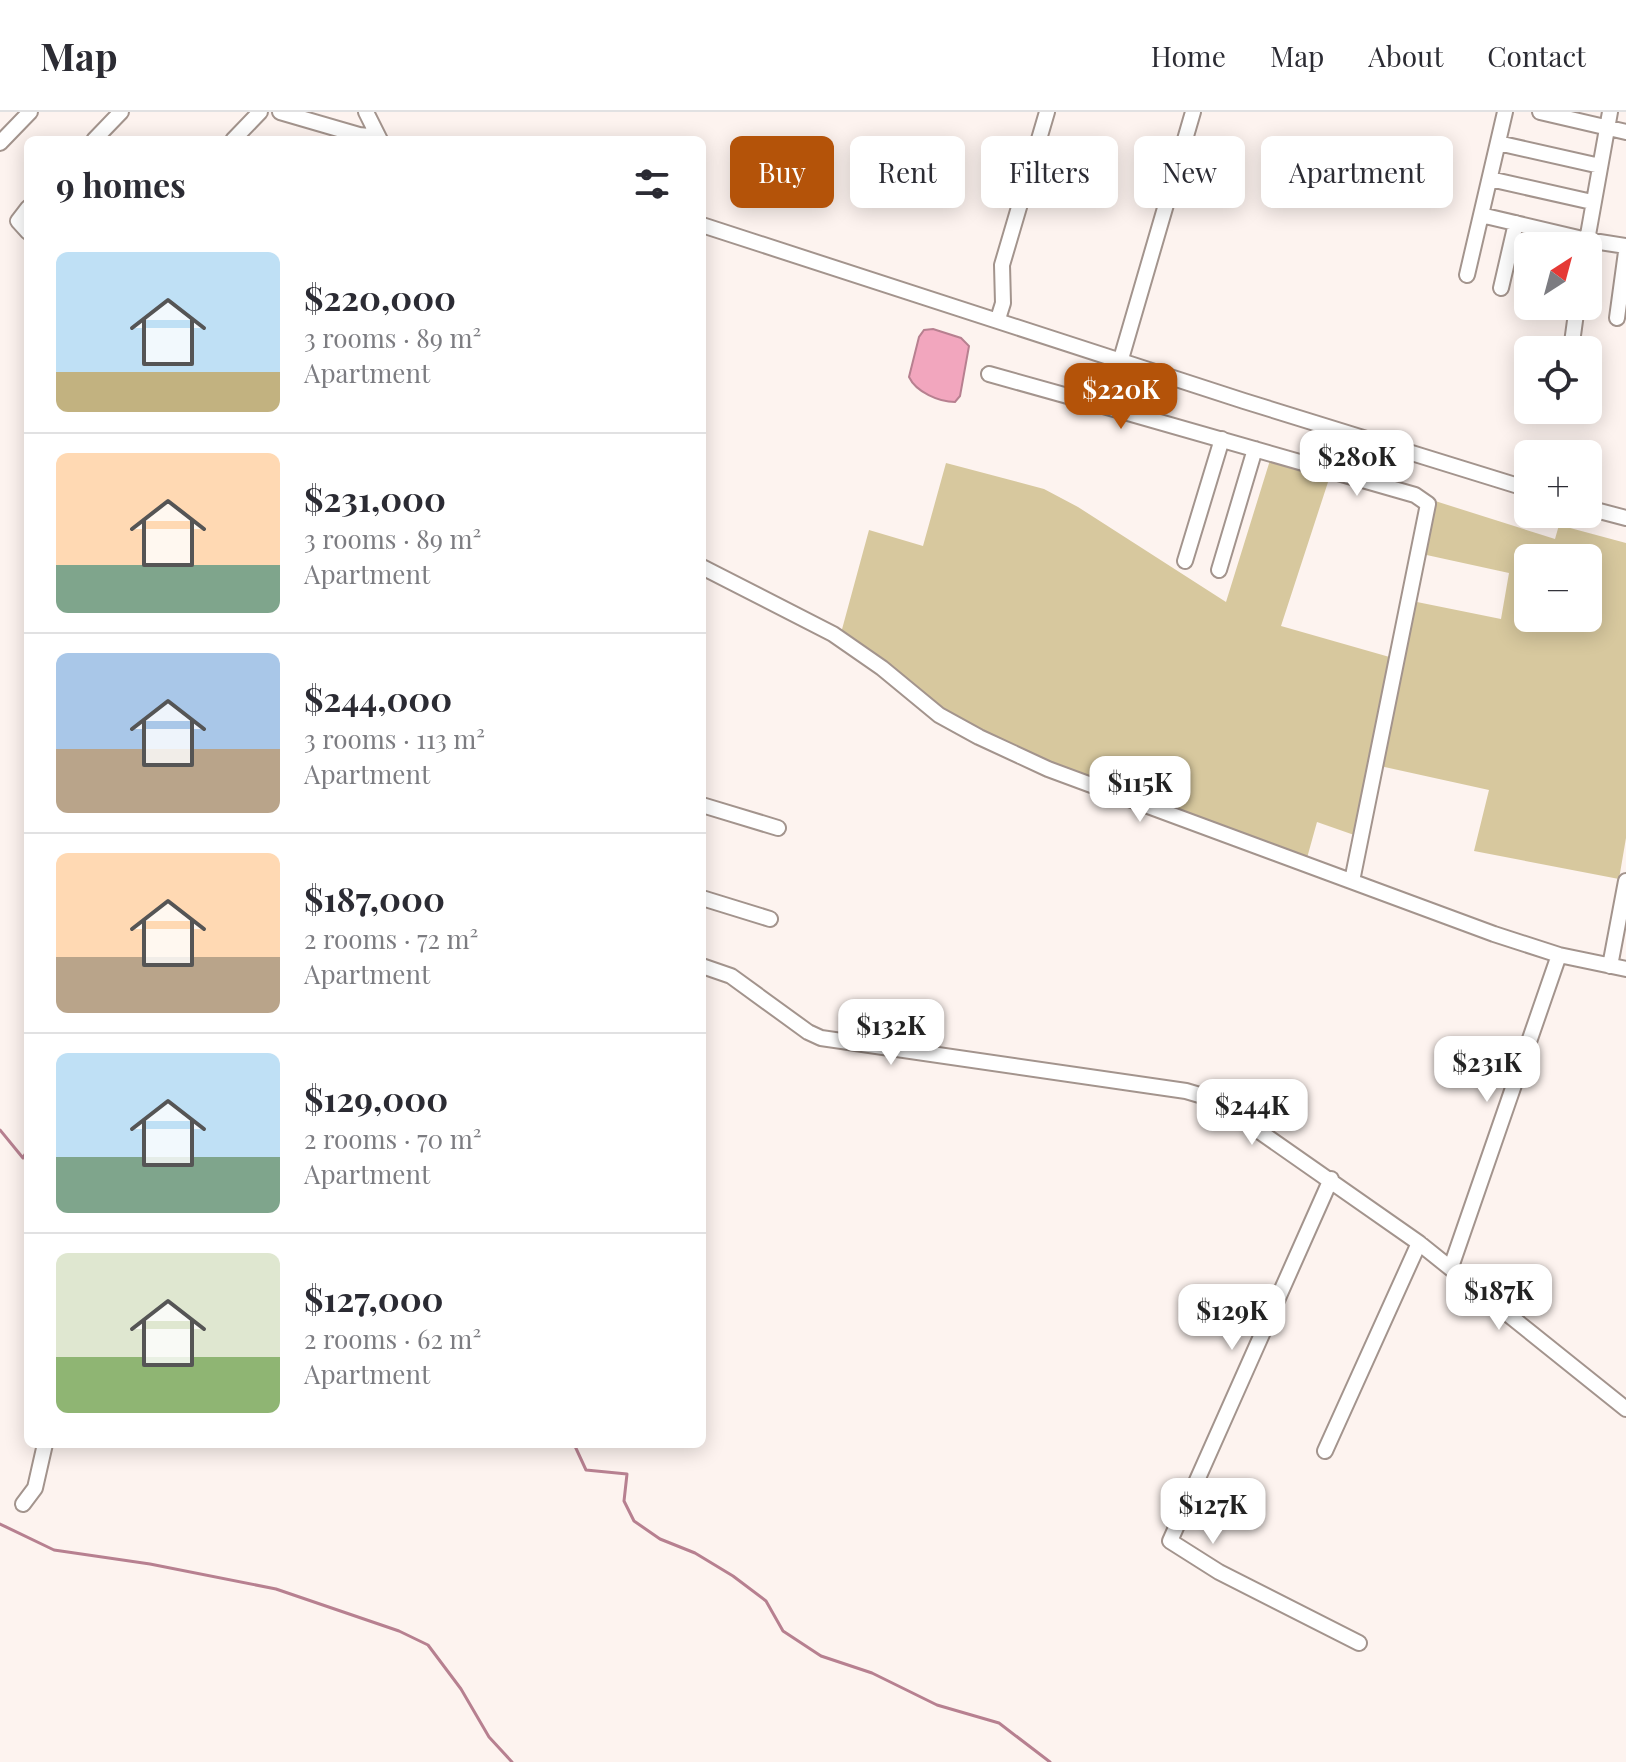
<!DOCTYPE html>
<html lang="en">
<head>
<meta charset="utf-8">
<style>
  body { margin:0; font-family:"Playfair Display",serif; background:#f7f7f7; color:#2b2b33; height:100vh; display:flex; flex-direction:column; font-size:30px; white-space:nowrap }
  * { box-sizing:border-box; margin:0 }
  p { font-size:26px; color:#7c7c81 }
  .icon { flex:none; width:44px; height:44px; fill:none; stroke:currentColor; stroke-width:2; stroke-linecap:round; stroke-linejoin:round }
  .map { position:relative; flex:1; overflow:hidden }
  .sheet { position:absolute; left:24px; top:24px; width:682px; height:1312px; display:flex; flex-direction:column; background:#fff; border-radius:12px; box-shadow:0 4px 20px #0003 }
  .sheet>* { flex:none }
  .top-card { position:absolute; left:730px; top:24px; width:760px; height:72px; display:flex; gap:16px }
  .needle { width:52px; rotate:36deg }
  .controls { position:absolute; left:1514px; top:120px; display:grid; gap:16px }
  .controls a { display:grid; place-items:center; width:88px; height:88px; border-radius:12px; background:#fff; box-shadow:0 4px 20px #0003; font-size:40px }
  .price { position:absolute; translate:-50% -68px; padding:0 18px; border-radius:16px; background:#fff; color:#222; font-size:26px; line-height:52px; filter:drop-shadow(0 2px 4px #0008) }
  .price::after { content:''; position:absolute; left:50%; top:48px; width:24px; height:18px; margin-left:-12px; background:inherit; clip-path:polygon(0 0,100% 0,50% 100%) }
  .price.selected { background:#b45309; color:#fff }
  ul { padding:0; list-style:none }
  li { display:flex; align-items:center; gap:24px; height:200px; padding:0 32px }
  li+li { border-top:2px solid #e1e1e2 }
  li span { display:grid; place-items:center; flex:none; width:224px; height:160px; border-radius:12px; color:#555 }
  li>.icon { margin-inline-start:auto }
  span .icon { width:96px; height:96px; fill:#fffc; stroke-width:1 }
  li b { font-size:34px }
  h2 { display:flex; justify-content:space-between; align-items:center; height:96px; padding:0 32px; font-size:34px }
  .chip { padding:0 28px; border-radius:12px; background:#fff; box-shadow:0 4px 20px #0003; font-size:28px; line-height:72px }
  .chip.selected { background:#b45309; color:#fff }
  header { display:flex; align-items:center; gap:48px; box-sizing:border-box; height:112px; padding:0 40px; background:#fff; border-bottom:2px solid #e1e1e2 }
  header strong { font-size:38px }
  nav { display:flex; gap:44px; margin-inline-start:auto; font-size:28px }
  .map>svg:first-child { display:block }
  .green { fill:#d7c89e; fill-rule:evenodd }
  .water { fill:#f2a6be; stroke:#b78090; stroke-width:2 }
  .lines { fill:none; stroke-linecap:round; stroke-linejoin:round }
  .stream { stroke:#b78090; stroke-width:3 }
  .minor-casing { stroke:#a3948d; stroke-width:18 }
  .minor { stroke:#fff; stroke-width:14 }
</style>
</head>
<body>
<header>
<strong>Map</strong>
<nav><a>Home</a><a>Map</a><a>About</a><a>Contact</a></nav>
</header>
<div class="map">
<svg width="1626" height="1650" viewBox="0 0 1626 1650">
  <rect width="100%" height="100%" fill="#fdf3ef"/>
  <path class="green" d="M1271,345L1330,364L1281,514L1393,546L1357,724L1317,710L1307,746L1051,651L950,606L841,521L869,418L923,434L946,351L1044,377L1078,395L1226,490Z
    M1432,388L1555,427L1559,413L1626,431V726L1619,767L1474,739L1489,678L1380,654L1412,489L1501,507L1509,461L1422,442ZM1528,446H1588V506H1528Z"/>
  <path class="water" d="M933,217L961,226L969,234L960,284L955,290C939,290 916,280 909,265L919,225L924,218Z"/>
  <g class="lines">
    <path class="stream" d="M0,1018L23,1046L28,1037
      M574,1332L586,1358L627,1362L624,1389L634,1409L660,1427L695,1441L733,1464L766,1489L783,1519L821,1544L872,1561L937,1593L999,1611L1050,1650
      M0,1412L54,1438L150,1452L276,1477L399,1519L428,1533L461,1577L489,1625L512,1650"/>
    <g class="minor-casing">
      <path id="minor" d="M280,0L359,23L377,25
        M366,0L380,28
        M1193,0L1107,295L1415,383L1428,392L1352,769
        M1540,0L1626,20
        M94,28L121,0
        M233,28L260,0
        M0,31L30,0
        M1498,31L1600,54
        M1490,67L1592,90
        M28,96L18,109L28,120
        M1481,103L1587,128L1626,134
        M702,113L1244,289L1528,377
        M1586,134L1610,0
        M1467,163L1505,0
        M1501,176L1516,111
        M1617,206L1626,140
        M998,207L1003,191L1002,153L1047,0
        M1571,238L1577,194
        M989,262L1107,295
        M1588,396L1626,406
        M1185,449L1222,327
        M702,455L833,522L882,556L939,603L979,625L1048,657L1494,822L1559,843L1626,857
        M1219,458L1255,337
        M702,693L778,716
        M702,786L770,807
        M702,854L731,864L808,920L821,926L1186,979L1213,987L1419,1131L1626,1297
        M1610,854L1626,769
        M1331,1067L1170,1429L1219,1460L1359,1531
        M1451,1155L1559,843
        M1325,1339L1419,1131
        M23,1392L35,1376L45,1332"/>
    </g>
    <use href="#minor" class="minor"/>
  </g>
</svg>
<div class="controls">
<a><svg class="needle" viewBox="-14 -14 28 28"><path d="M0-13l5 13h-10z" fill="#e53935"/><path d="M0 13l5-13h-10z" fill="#7c7c81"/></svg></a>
<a><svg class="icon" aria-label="locate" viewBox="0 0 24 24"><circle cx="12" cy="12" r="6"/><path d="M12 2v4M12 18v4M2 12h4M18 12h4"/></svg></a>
<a>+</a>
<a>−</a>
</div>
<b class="price selected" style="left:1121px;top:319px">$220K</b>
<b class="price" style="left:1357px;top:386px">$280K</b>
<b class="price" style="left:1140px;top:712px">$115K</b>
<b class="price" style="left:891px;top:955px">$132K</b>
<b class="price" style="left:1487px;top:992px">$231K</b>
<b class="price" style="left:1252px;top:1035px">$244K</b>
<b class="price" style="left:1499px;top:1220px">$187K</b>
<b class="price" style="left:1232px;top:1240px">$129K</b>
<b class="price" style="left:1213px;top:1434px">$127K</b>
<div class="top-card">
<a class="chip selected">Buy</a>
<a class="chip">Rent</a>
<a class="chip">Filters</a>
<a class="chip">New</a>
<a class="chip">Apartment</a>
</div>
<section class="sheet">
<h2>9 homes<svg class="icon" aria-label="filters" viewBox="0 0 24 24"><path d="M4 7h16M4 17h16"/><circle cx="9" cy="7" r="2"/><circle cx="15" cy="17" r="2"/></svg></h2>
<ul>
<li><span style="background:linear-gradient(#bfe0f5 75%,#c2b280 0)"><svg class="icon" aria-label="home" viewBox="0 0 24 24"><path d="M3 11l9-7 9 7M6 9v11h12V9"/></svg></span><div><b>$220,000</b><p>3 rooms · 89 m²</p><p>Apartment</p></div></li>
<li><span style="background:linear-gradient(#ffd9b3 70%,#7fa58c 0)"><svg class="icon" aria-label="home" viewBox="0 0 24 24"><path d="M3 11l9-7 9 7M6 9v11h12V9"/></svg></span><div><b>$231,000</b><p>3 rooms · 89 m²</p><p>Apartment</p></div></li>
<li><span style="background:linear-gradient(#a9c7e8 60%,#b9a48a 0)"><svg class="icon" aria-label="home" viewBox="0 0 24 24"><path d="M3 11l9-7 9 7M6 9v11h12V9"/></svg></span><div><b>$244,000</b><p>3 rooms · 113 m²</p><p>Apartment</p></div></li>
<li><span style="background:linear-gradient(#ffd9b3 65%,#b9a48a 0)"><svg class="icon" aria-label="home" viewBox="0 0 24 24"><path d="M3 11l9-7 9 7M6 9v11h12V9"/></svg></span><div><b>$187,000</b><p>2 rooms · 72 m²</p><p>Apartment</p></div></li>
<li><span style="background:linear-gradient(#bfe0f5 65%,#7fa58c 0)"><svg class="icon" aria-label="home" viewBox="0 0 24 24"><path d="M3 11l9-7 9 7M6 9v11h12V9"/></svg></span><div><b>$129,000</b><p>2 rooms · 70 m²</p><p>Apartment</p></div></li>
<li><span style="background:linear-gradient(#dfe7d0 65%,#8fb573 0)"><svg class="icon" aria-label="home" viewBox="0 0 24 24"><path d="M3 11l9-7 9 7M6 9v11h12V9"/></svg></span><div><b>$127,000</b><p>2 rooms · 62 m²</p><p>Apartment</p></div></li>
</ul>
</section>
</div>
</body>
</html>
